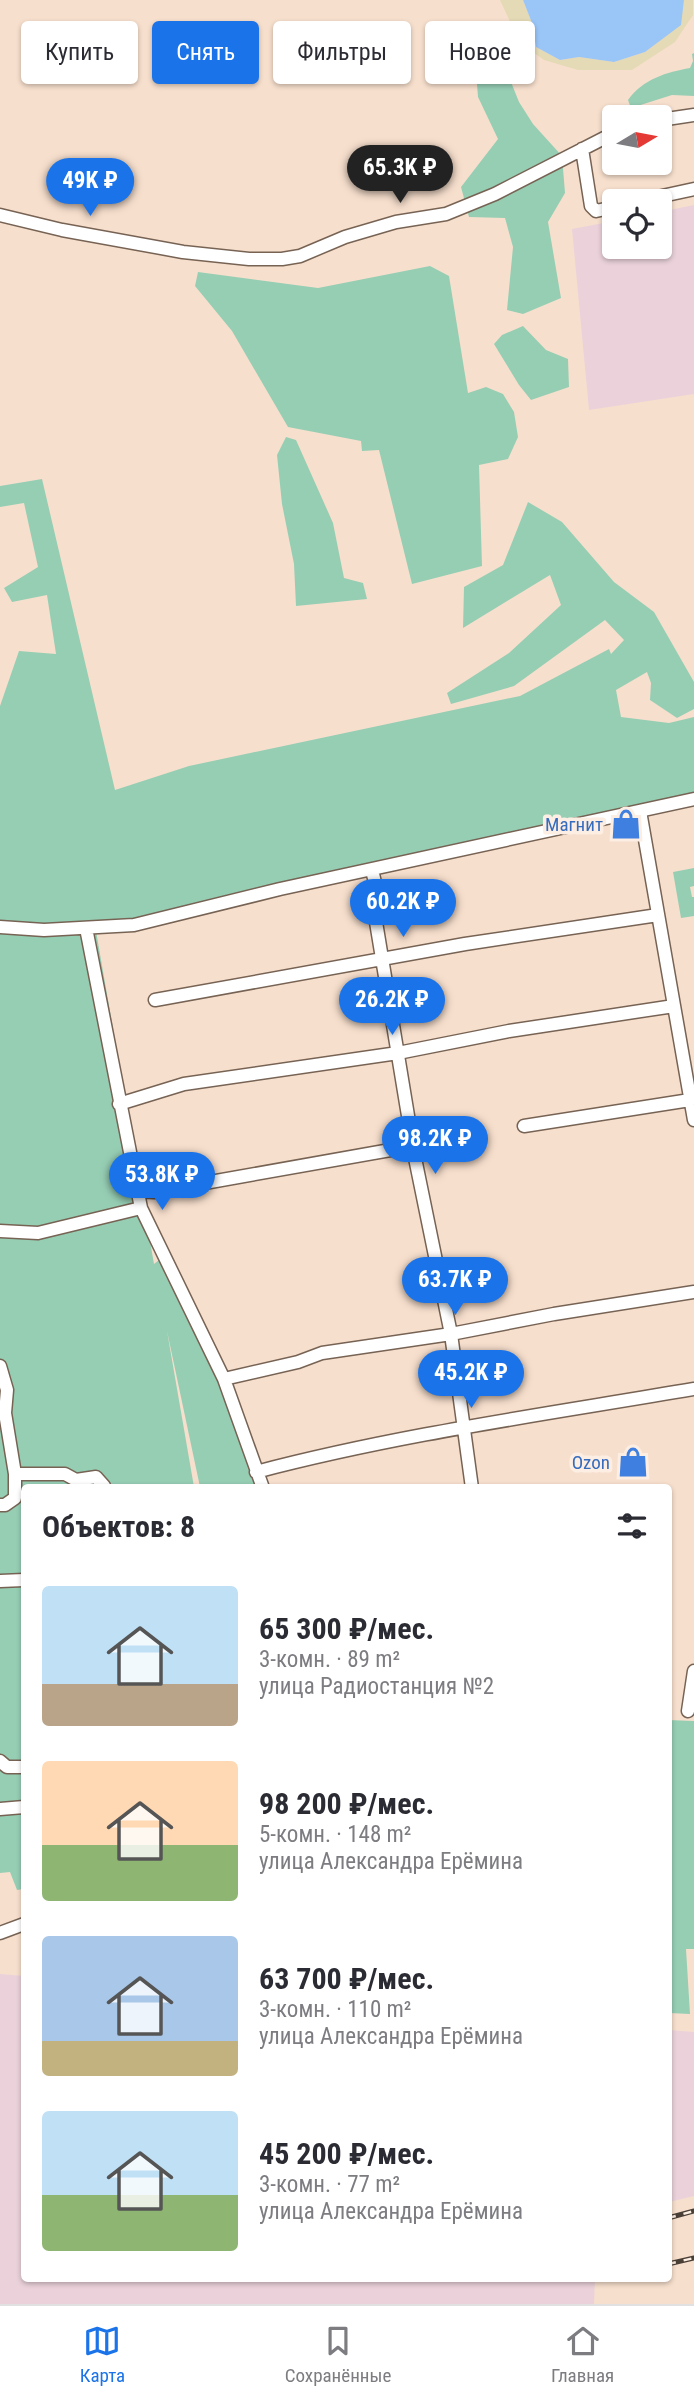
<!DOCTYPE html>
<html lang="ru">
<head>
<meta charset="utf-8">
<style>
  body { margin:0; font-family:"Roboto Condensed",sans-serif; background:#f7f7f7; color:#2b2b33; height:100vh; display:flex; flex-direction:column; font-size:26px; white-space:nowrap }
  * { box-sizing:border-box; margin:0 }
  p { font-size:23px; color:#7c7c81 }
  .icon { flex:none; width:38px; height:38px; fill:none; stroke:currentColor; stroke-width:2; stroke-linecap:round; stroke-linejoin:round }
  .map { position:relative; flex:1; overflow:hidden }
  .drawer { position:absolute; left:21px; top:1484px; width:651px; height:798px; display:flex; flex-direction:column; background:#fff; border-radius:7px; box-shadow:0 2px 5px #0004 }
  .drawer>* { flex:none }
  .guide { position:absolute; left:21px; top:21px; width:653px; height:63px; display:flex; gap:14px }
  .needle { width:46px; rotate:80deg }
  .fabs { position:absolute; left:602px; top:105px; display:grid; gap:14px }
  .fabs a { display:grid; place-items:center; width:70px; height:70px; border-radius:7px; background:#fff; box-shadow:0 2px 5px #0004; font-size:35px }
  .price { position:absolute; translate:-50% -60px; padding:0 16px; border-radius:24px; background:#1a73e8; color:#fff; font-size:23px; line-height:46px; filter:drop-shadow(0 2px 4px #0008) }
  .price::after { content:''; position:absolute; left:50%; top:42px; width:21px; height:16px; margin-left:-10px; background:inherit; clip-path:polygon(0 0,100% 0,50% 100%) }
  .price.selected { background:#222; color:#fff }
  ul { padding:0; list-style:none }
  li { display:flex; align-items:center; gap:21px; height:175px; padding:0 21px }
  li span { display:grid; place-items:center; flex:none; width:196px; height:140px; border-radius:7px; color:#555 }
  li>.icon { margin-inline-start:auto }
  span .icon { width:84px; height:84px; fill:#fffc; stroke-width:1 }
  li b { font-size:30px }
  h2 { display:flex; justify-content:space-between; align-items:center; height:84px; padding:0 21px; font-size:30px }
  .pill { padding:0 24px; border-radius:7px; background:#fff; box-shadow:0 2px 5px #0004; font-size:24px; line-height:63px }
  .pill.selected { background:#1a73e8; color:#fff }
  .dock { display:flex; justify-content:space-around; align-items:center; height:98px; border-top:2px solid #e1e1e2; background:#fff; font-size:19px; color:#7c7c81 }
  .dock a { display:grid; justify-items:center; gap:4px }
  .dock .selected { color:#1a73e8 }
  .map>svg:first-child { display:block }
  .industrial { fill:#ebd2da }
  .green { fill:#96ceb4 }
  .sand { fill:#e4dab5 }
  .water { fill:#9ac5f7 }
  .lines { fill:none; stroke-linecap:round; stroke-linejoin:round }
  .minor-casing { stroke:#776354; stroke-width:15 }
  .minor { stroke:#fff; stroke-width:12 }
  .rail-casing { stroke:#4a3f36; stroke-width:5 }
  .rail { stroke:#fdeee3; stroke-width:2.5; stroke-dasharray:8; stroke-linecap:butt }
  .labels { text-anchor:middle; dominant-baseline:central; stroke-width:7; stroke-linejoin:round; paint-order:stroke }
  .shop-label { font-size:19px; fill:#366cbe; stroke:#fdeee3; text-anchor:end }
</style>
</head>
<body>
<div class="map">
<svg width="694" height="2304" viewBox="0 0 694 2304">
  <rect width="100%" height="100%" fill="#f7dfcd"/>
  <path class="industrial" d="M694,205V394L589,410L572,229L614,221V247H660V212Z
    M0,1974L24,1976V2278L595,2279L594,2304H0Z
    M669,2030L694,2032V2196L669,2202Z"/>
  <path class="green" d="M484,38L509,77L519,102L533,124L562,156L565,193L548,222L561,298L523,314L507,310L513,247L505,218L469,217L461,187L498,139L478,97L474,46Z
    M694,53V96L672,95L631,108L628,100C643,79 667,72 690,68L693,61L692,54Z
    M430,266L449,276L468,393L486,387L503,394L514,412L518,437L508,459L479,465L482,566L412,584L379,450L362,451L361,441L288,427L232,331L195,286L198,272L318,288Z
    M523,326L546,350L568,359L569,387L531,400L519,385L494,344L502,335Z
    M286,437L296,440L333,523L344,578L363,583L367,599L296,606L294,564L282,504L277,455Z
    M42,479L115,790L189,766L520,696L609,649L611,654L624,640L605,620L514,686L451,704L447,693L509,653L561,605L550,575L463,628L464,587L503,565L528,502L562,522L614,582L654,612L694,682V709L677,718L650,700L651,683L647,672L616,690L621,717L669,723L694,717V793L96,931L154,1264L159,1260L235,1389L259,1473L266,1487H200L167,1331L194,1487L24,1488V1889L17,1890L10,1872L0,1873V706L19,651L56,654L47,595L12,602L4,588L38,567L24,503L0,507V486Z
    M694,868V886L690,887L692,897H694V916L681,918L673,872Z
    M668,1720L694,1721V1949H686L690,2014L669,2013Z"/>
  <path class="sand" d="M500,0H523L532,23L536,47L560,60L579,57L614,62L645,52L680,25L684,0H693V15L675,42L632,70H578L544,60L520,43Z"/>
  <path class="water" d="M523,0H684L681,25L645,52L614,62L579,57L560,60L536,47L532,23Z"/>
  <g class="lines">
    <g class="minor-casing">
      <path id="minor" d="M660,120L694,115
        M582,149L591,206L596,211L614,207
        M639,201L694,189
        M0,215L62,230L183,252L249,259H282L300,256L345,237L396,222L446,214L495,194L614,133
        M640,811L694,1120
        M372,870L377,891L375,916L415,1158L451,1334L472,1488
        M0,927L44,930L134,925L280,889L694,799
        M86,928L141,1208L224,1379L263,1488
        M155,1000L465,944L658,915
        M119,1104L184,1084L398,1053L509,1031L674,1006
        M524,1126L690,1100
        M138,1191L154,1192L413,1146
        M0,1231L38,1233L141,1208
        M0,1366L7,1390L5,1413L15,1474
        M224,1379L298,1362L322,1353L451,1334L554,1314L694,1292
        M256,1472C400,1434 548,1414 694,1389
        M0,1505H5L15,1498V1474H65L76,1480L96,1477L104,1486
        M0,1581L24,1580
        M688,1711L694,1671
        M0,1761L7,1767H24
        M0,1809L24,1807
        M0,1933L24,1924"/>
    </g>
    <use href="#minor" class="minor"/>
    <g class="rail-casing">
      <path id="rail" d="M668,2218L694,2211
        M668,2264L694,2258"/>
    </g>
    <use href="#rail" class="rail"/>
  </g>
  <defs>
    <g id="shop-bare" transform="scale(2.415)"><path d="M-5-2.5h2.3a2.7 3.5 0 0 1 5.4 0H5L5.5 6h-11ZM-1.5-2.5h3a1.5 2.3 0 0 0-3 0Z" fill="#3f7fe0" stroke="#fdeee3" stroke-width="2.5" paint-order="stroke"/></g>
  </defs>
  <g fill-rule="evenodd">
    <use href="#shop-bare" x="626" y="824"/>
    <use href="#shop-bare" x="633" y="1462"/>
  </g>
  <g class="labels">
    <g class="shop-label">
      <text x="603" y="824">Магнит</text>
      <text x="610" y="1462">Ozon</text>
    </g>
  </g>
</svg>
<div class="fabs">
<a><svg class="needle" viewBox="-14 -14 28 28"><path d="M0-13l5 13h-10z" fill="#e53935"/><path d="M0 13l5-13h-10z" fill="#7c7c81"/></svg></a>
<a><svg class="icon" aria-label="locate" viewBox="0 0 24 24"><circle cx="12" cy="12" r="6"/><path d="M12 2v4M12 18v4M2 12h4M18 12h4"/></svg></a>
</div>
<b class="price selected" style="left:400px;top:205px">65.3K ₽</b>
<b class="price" style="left:90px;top:218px">49K ₽</b>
<b class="price" style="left:403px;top:939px">60.2K ₽</b>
<b class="price" style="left:392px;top:1037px">26.2K ₽</b>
<b class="price" style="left:435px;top:1176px">98.2K ₽</b>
<b class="price" style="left:162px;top:1212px">53.8K ₽</b>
<b class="price" style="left:455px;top:1317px">63.7K ₽</b>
<b class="price" style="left:471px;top:1410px">45.2K ₽</b>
<div class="guide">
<a class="pill">Купить</a>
<a class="pill selected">Снять</a>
<a class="pill">Фильтры</a>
<a class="pill">Новое</a>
</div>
<section class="drawer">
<h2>Объектов: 8<svg class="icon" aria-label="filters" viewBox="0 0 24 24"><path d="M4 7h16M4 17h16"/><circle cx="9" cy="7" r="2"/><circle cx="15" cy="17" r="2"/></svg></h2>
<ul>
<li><span style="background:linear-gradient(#bfe0f5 70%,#b9a48a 0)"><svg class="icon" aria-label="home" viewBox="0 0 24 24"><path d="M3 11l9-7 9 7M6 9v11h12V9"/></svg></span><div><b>65 300 ₽/мес.</b><p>3-комн. · 89 m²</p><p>улица Радиостанция №2</p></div></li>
<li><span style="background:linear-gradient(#ffd9b3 60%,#8fb573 0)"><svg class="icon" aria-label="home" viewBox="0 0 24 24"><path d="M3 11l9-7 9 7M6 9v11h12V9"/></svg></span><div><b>98 200 ₽/мес.</b><p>5-комн. · 148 m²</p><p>улица Александра Ерёмина</p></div></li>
<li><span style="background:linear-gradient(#a9c7e8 75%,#c2b280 0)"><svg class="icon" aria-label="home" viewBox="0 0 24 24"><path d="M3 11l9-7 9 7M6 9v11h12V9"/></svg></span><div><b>63 700 ₽/мес.</b><p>3-комн. · 110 m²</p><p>улица Александра Ерёмина</p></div></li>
<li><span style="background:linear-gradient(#bfe0f5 60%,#8fb573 0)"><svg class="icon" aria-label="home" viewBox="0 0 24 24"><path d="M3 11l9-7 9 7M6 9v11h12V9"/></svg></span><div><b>45 200 ₽/мес.</b><p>3-комн. · 77 m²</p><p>улица Александра Ерёмина</p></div></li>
</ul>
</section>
</div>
<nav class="dock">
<a class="selected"><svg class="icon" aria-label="map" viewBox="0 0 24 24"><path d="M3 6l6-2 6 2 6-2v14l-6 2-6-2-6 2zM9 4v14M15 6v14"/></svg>Карта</a>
<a><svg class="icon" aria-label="saved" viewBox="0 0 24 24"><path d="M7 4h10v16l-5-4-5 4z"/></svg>Сохранённые</a>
<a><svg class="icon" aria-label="home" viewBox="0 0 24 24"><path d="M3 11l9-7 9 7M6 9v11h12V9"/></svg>Главная</a>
</nav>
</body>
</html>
